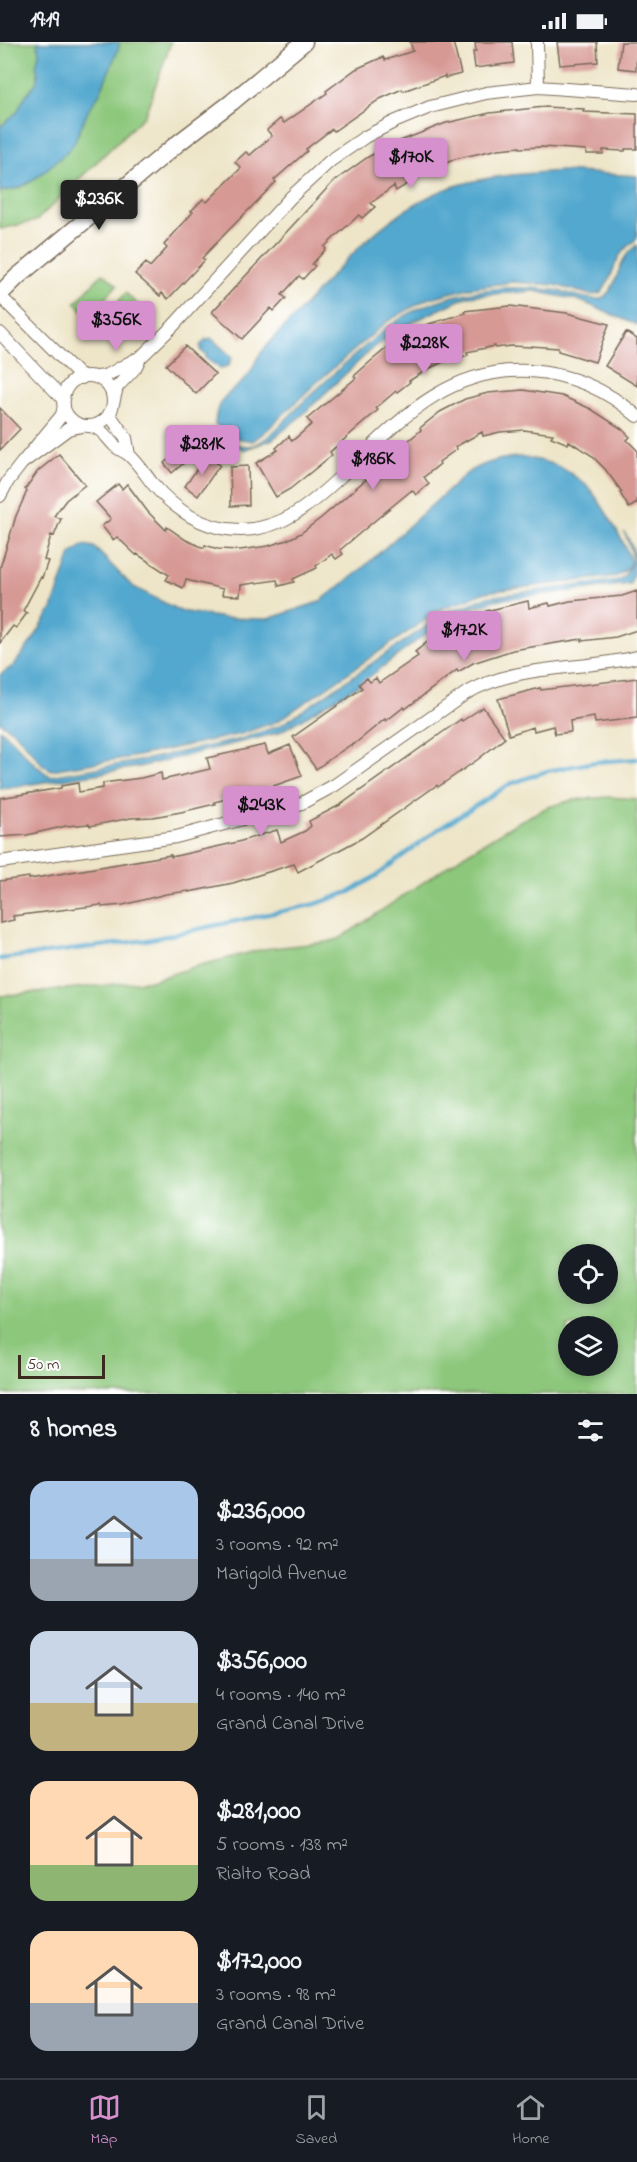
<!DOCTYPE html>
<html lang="en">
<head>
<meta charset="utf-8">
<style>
  body { margin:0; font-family:"Indie Flower",sans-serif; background:#20242c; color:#f1f3f6; height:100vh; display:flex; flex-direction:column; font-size:22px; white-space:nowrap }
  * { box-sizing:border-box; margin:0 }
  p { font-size:20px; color:#9ea1a6 }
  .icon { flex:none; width:33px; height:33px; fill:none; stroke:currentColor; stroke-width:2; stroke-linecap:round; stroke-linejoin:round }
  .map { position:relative; height:1352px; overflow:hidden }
  .drawer { display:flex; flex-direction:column; background:#171b24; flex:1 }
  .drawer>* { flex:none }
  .tools { position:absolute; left:558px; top:1202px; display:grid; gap:12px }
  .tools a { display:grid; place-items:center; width:60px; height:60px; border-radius:50%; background:#171b24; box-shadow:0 3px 9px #0003; font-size:30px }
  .scale { position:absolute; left:18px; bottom:15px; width:87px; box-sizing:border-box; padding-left:6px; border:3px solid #3b2a1e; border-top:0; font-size:16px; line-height:21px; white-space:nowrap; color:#3b2a1e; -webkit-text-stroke:4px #fff; paint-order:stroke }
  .price { position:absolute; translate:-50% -51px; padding:0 14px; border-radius:6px; background:#d690ce; color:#111; font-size:20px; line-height:39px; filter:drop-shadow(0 2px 3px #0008) }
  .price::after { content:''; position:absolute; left:50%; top:36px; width:18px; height:14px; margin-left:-9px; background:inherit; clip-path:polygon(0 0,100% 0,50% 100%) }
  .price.on { background:#222; color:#fff }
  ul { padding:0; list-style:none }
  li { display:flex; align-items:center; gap:18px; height:150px; padding:0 30px }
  li span { display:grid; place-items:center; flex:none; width:168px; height:120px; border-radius:18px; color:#555 }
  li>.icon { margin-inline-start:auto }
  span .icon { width:72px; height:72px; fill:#fffc; stroke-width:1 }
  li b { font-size:26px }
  h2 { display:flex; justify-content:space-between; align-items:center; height:72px; padding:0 30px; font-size:26px }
  .status { display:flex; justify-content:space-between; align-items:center; height:42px; padding:0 30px; background:#171b24; direction:ltr }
  .status svg { height:16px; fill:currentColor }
  .tab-bar { display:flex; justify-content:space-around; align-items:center; height:84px; border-top:2px solid #363941; background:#171b24; font-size:16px; color:#9ea1a6 }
  .tab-bar a { display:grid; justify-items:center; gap:3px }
  .tab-bar .on { color:#d690ce }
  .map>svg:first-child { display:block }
  .green { fill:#8cc77c; stroke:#64784d; stroke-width:1.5; fill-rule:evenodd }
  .water { fill:#53a8cf; stroke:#476976; stroke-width:1.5 }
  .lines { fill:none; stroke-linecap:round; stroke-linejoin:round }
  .stream { stroke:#53a8cf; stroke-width:4 }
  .building { fill:#d79994 }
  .minor-casing { stroke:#7a6b5a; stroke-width:14 }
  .secondary-casing { stroke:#7a6b5a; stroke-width:19 }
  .minor { stroke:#fff; stroke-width:12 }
  .secondary { stroke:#fff; stroke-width:16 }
</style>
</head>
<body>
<div class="status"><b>19:19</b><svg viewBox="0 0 49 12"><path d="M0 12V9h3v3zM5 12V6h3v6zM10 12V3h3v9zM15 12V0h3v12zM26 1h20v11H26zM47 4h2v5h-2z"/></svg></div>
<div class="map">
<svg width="637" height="1352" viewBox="0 0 637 1352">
  <rect width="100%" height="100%" fill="#fff"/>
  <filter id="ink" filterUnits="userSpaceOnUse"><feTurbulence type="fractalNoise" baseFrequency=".0167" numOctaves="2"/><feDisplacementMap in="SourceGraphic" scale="12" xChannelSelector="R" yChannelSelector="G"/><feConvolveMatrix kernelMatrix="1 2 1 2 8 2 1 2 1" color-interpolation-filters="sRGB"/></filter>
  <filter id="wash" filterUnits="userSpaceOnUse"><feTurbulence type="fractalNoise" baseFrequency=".008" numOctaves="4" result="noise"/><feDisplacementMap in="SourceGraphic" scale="24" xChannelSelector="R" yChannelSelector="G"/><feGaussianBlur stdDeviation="1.35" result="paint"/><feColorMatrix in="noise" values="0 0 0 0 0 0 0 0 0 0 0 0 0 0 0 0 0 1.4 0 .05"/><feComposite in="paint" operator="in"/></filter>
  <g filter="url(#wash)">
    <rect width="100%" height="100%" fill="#eee5c8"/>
    <path class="green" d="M0,0H171L145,73L36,179L0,187Z
      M103,231L117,243L89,274L75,261Z
      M126,251L140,265L112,295L98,282Z
      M608,755L637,757V1352H0V954L154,938L193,925L264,907L327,900L339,897L467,811L518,780L548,765L573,758ZM568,1212H608V1251H568ZM568,1284H608V1323H568Z"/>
    <path class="water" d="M37,0H119V5L100,51L89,67L74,101L65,112L32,139L19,146L0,150V85L17,70L26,53L36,41L38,33L36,24L39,11Z
      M561,129L637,134V197C610,215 618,230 601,251L591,253L555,243L513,240L469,246L427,257L388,279L315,342L266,389L253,399C236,397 227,393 215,382C217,349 234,353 250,331C253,326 255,320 258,315C269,299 285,285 298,271C342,221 388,167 452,145C488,133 524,132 561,129Z
      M637,203V283L578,258L534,249L468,254L417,278L374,305L301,374L273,397L244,408L237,403C243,403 250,405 255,403C272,395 287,376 300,363C329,336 358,308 390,284C433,251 499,241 552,248C569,250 583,258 601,257C622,243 613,220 637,203Z
      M211,296L232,315L229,323L221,327L205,316L207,314L200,308L202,306L200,304L206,297L208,299Z
      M518,415C536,417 554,420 570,431C576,435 583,440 588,445C597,454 632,510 630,521C629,527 623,530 617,534L486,550L443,566L278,679L241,692L138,714L51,728L43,723L17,692L0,680V633L14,623L34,596L52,567L71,512L84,503L94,505L132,544L180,569L224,576L268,577L319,560L357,531L466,432C483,421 497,417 518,415Z
      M624,490C637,509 637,521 630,542L495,558L452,572L359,643L278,691L139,725L0,747V687C18,701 30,722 50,734L139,719L241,697L281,683L446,571L487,555L620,538C637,523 634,511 624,490Z"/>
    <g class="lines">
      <path class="stream" d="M0,917L147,898L316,862L352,849L379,832L437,788L510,742L547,729L595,720L637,717"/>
    </g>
    <g id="blocks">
      <path class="building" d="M410,0H453L461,32L445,36V34L403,49L402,47L380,57L334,89L332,87L306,107L307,109L274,138L276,140L222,195L202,216L205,218L168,257L162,251L160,254L135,232L146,221L150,225L167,206L164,203L193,170L191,169L203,157L207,160L241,126L235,120L246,110L250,113L272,94L267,88L280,77L284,81L327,51L326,49L356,27L383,15L385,18L413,9Z
        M475,0H512L514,21L475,26L473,10L476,9Z
        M557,0H597L598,20L560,23Z
        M621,0H637L636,28L618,26Z
        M544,65L584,67L583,70L637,72V107H625V109L603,108V112H586V108L542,105L520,106V105L498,107L455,117L410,137L411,140L396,149L394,144L371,161L375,165L362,176L359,173L324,205L326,207L312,222L315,224L303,237L299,234L282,253L286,256L274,269L271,266L242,297L212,270L333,140L368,115L390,103L446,81L490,71Z
        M510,264L567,271L609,282L595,320L558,309V306L531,304V305L511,304L495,306V304L467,310L468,313L459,316L458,313L428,327L409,339L410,340L397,350L396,349L376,366L378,368L330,410L332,413L290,447L276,455L256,421L278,408L276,406L289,394L292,399L312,382L307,377L356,336L354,334L371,319L393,301L429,282L465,271L464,269Z
        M626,290L637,297V344L605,324Z
        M185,304L215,332L196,352L166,323Z
        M523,348L562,354L591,367L622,387L630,395L627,398L637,408V461L629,466L620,451L622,450L605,427L591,413L569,399L568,402L551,395L553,392L524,388L500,390L483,394L482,390L455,405L457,407L439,420L440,422L424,435L429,442L416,453L412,448L385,470L340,508L343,512L336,517L332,512L316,524L317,526L293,537L294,540L279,544L277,538L241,543L240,554L222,553L223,547L186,538L183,546L166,538L169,533L137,512L136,513L117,495L113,498L102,484L111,477L96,460L118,442L122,447L127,442L148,470L166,488L167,485L186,498L204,506L205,503L218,507L240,508L268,504L287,498L301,491L321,476L371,433L369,431L421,388L420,386L440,370L465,357L488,351Z
        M0,366L20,387L0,408Z
        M191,392L199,401L194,405L198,409L172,431L164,421L176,411L173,407Z
        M59,412L85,443L66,458L54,474L61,477L54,494L51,493L44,518L48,519L42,536L41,535L23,569L27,571L16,586L13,584L0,601V526L16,474L27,449L25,447L38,429Z
        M206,414L220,423L198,454L185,444Z
        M248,424L249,463L231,464L230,425Z
        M637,549V588L616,595L582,599V597L513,608L473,621L458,630L457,628L405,667L404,665L386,679L385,677L352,704V702L334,714L316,727L293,695L362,646L359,642L367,636L370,640L376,636L379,641L418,614L415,610L426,601L452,585L487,572L486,569L528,559L529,566L549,561L550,564L570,559L622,554Z
        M637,636V676L595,681L594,675L570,679L571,690L555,692L553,684L534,689L533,685L509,693L498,657L540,646L541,648Z
        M483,665L505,696L477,718L438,745L437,743L362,796L298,830L294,822L233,841L189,850V849L166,852L123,863L102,865L101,863L13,874L14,878L0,881V839L29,835V837L171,813V815L238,800L277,788L281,800L305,789L311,784L309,779L340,763L443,690L461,677L462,679Z
        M265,703L268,712L290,703L302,734L256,750L214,760L215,762L181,770L153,775L131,776L90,784L89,782L66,784L27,793L0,795V756L61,746V744L78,741L79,750L103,746V741L141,736L161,731L162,738L210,727L207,716Z"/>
    </g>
  </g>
  <g filter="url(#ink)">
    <use href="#blocks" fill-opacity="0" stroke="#7a6b5a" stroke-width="1.5"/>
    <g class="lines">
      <g class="minor-casing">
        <path id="minor" d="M537,0L538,45
          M0,254L82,336
          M0,291L64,358
          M63 359a25 25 0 1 1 50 0a25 25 0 1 1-50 0Z
          M95,335C111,336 125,320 140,316
          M113,362L117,345L135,326L140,316L173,284L291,155L330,119L365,95L394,80L430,65L486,51L538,45L637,52
          M64,363L62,373L22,421L68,387L82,384
          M109,372L126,396L129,413
          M90,384C102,386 106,395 114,403C118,408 125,409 129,413C138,421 145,432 152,441C176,469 204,488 241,488C283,487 310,463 339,436C395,383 445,324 530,329C571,332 606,347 637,374
          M0,454L8,439L22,421
          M0,820L176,795L302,761L335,743L465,652C518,621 579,629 637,615"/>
      </g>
      <g class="secondary-casing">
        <path id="secondary" d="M0,252L17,235L177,102L232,60L304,0"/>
      </g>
      <use href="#minor" class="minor"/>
      <use href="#secondary" class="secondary"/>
    </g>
  </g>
</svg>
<div class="tools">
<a><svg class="icon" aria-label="locate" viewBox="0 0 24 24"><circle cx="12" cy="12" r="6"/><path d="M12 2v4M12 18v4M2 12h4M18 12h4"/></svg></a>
<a><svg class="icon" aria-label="layers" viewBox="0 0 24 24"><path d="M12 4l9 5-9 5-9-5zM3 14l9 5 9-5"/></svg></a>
</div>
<div class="scale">50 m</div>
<b class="price" style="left:411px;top:147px">$170K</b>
<b class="price on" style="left:99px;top:189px">$236K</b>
<b class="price" style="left:116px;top:310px">$356K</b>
<b class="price" style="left:424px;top:333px">$228K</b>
<b class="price" style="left:202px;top:434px">$281K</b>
<b class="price" style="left:373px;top:449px">$186K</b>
<b class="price" style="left:464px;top:620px">$172K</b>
<b class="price" style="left:261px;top:795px">$243K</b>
</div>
<section class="drawer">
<h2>8 homes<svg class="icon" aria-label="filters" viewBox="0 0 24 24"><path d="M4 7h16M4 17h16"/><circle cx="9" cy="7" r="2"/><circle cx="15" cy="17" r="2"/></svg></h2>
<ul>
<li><span style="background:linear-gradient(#a9c7e8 65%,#9aa5b1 0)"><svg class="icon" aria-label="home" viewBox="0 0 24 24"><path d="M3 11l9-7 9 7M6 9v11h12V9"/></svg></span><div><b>$236,000</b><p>3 rooms · 92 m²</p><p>Marigold Avenue</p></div></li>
<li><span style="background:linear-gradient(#c9d6e8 60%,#c2b280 0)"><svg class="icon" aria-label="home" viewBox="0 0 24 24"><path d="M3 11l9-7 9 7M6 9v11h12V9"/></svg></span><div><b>$356,000</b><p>4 rooms · 140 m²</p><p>Grand Canal Drive</p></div></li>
<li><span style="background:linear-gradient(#ffd9b3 70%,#8fb573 0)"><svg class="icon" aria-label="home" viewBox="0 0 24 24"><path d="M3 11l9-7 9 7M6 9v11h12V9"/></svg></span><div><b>$281,000</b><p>5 rooms · 138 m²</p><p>Rialto Road</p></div></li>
<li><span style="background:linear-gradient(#ffd9b3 60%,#9aa5b1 0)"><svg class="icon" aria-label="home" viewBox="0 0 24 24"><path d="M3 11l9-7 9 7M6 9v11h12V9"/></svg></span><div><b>$172,000</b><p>3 rooms · 98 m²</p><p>Grand Canal Drive</p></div></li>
</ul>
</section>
<nav class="tab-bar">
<a class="on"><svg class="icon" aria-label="map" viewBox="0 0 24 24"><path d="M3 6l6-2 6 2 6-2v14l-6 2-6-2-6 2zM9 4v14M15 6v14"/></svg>Map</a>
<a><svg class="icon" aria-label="saved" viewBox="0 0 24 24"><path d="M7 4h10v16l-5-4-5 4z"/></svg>Saved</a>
<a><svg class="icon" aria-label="home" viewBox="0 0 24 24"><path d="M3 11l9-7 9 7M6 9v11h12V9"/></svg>Home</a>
</nav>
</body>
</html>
